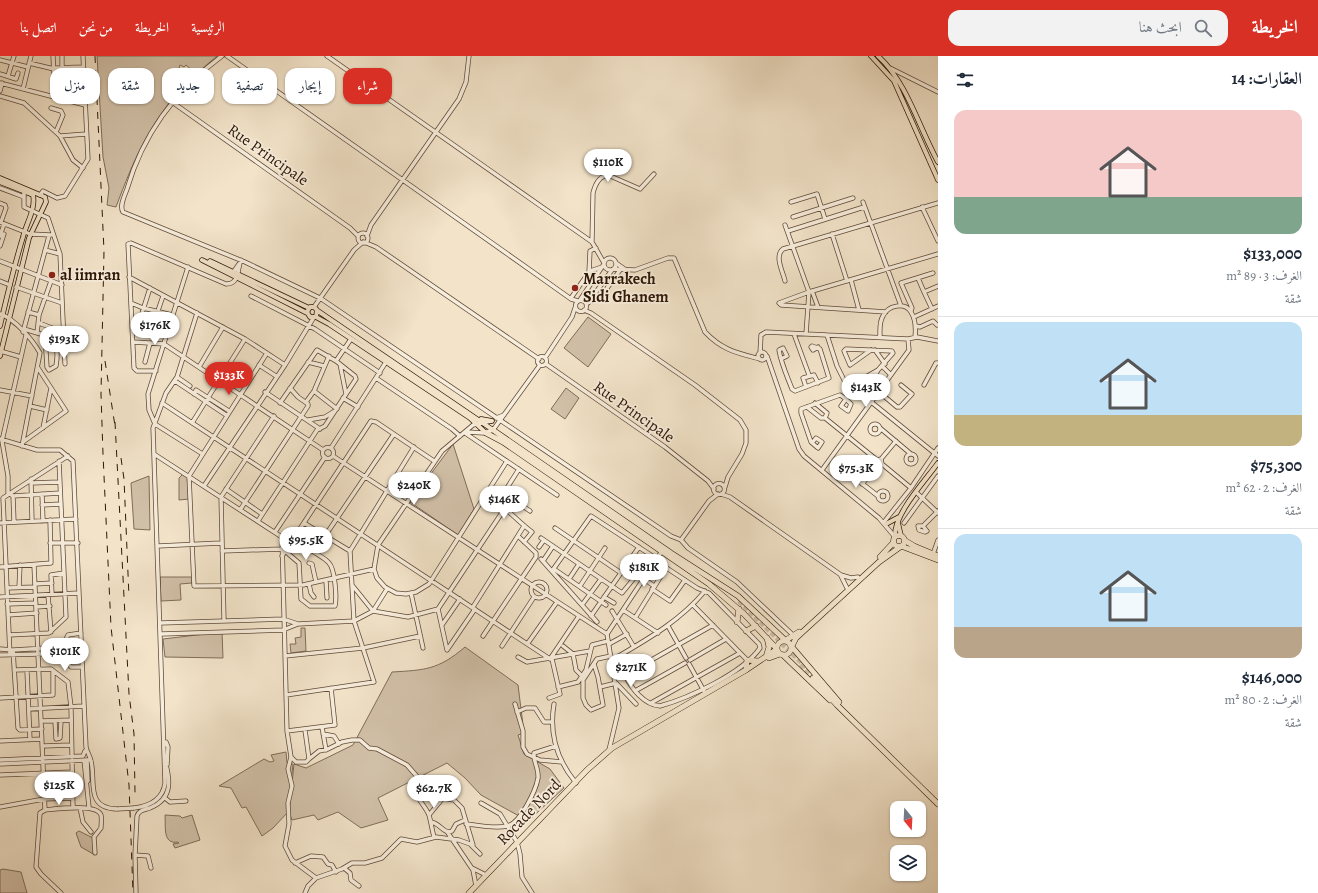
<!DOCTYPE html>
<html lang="ar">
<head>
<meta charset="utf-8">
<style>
  body { margin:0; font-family:Alegreya,Amiri,serif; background:#f2f2f3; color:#1f2937; direction:rtl; height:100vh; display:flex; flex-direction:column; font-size:15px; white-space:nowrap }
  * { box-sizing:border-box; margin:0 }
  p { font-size:13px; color:#747a83 }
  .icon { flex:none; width:22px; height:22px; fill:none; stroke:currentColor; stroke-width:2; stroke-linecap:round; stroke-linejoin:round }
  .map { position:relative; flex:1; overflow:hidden; direction:ltr }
  .panel { display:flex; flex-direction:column; background:#fff; width:380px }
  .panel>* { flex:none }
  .top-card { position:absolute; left:12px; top:12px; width:380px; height:36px; direction:rtl; display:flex; gap:8px }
  .needle { width:26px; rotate:162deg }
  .buttons { position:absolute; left:890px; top:745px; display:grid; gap:8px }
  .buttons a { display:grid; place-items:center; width:36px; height:36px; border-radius:8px; background:#fff; box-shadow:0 1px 3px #0004; font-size:20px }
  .price { position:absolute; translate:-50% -34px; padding:0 9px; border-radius:14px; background:#fff; color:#222; font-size:13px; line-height:26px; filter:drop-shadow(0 1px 2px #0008) }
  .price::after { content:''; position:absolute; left:50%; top:24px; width:12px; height:9px; margin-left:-6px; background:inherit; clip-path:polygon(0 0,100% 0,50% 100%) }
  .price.selected { background:#d93025; color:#fff }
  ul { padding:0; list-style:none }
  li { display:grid; align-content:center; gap:8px; height:212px; padding:0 16px }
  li+li { border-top:1px solid #e0e1e3 }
  li span { display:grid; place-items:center; height:124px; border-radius:12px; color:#555 }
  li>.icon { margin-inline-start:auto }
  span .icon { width:72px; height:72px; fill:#fffc; stroke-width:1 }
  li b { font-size:17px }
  h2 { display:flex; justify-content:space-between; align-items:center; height:48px; padding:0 16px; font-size:17px }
  .pill { padding:0 14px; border-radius:12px; background:#fff; box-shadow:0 1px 3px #0004; font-size:14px; line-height:36px }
  .pill.selected { background:#d93025; color:#fff }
  header { display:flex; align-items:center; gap:24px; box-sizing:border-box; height:56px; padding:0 20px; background:#d93025; color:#fff }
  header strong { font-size:19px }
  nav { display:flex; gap:22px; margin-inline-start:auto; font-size:14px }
  .search { width:280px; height:36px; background:#f2f2f3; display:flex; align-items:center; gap:10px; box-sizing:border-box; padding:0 14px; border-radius:12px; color:#747a83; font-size:15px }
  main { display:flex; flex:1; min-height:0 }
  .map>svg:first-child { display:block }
  .green { fill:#d1c0a8; stroke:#806c58 }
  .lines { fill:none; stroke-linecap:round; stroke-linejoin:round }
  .highway-tunnel { stroke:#cbbaa2; stroke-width:5; stroke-dasharray:5 2.5; stroke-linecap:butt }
  .minor-casing { stroke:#5f4a38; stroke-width:5 }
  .major-casing { stroke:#2e1707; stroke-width:5.5 }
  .highway-casing { stroke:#2e1707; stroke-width:6 }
  .minor { stroke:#f7eddc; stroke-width:3.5 }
  .major { stroke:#f2e3c9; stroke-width:4 }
  .highway { stroke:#f2e3c9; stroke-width:5 }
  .rail { stroke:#2e1707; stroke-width:1; stroke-dasharray:7 7; stroke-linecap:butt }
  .minor-bridge-casing { stroke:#5f4a38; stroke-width:5; stroke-linecap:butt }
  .minor-bridge { stroke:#f7eddc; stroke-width:3.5 }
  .poi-dot { fill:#8f2418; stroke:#f7eddc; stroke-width:1.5 }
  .labels { text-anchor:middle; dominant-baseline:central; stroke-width:3.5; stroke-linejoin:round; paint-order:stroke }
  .street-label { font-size:16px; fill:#2e1707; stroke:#f7eddc }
  .poi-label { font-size:16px; font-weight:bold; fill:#2e1707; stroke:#f7eddc; text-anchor:start }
</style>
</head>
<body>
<header>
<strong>الخريطة</strong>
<div class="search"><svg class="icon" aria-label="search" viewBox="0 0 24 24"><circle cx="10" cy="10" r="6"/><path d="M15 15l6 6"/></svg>ابحث هنا</div>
<nav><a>الرئيسية</a><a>الخريطة</a><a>من نحن</a><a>اتصل بنا</a></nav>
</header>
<main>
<section class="panel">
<h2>العقارات: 14<svg class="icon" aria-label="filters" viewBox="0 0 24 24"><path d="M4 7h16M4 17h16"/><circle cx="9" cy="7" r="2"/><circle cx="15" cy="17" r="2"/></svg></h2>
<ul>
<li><span style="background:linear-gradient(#f6c9c9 70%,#7fa58c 0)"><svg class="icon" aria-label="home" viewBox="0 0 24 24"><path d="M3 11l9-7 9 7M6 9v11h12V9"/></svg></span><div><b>$133,000</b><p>الغرف: 3 · 89 m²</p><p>شقة</p></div></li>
<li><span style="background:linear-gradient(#bfe0f5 75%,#c2b280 0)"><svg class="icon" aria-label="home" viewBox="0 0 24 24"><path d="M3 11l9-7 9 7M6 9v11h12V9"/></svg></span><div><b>$75,300</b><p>الغرف: 2 · 62 m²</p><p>شقة</p></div></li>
<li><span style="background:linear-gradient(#bfe0f5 75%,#b9a48a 0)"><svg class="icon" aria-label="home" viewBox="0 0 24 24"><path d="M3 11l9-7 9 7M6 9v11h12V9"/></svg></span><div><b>$146,000</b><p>الغرف: 2 · 80 m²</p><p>شقة</p></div></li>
</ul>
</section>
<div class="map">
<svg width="938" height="837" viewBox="0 0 938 837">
  <rect width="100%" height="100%" fill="#f2e3c9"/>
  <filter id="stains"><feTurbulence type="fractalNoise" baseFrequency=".005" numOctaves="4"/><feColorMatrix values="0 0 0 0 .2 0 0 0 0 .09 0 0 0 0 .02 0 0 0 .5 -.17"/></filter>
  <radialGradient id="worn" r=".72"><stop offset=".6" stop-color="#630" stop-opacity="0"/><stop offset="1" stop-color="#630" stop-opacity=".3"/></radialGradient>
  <path class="green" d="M97,0H217L196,18L186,9L184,11L180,9L176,23L183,30C148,70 134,103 116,151L107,149L109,132L103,101Z
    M588,261L611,278L588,311L564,292Z
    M566,332L579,342L565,363L551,353Z
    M453,388L474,453L458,479L410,446Z
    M183,418L187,421L189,443L179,444V422Z
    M149,420L150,474L134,473L131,427Z
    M160,521H192V527L180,528L181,544L161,545Z
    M301,572H305L306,595L291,597L290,588H296L295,582L301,581Z
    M222,576L223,602L165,601L163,583Z
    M465,591L518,629L524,677L518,679L524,698L550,713L564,732L528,765L481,739L465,722L447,707L378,742L388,764L361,772L338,756L318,764L314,759L292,764L289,756L294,708L306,712L353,689L392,616C425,614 438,614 465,591Z
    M286,696L287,707L293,708L288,756L273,772L262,780L246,751L242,752L231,732L219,730L264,703L270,706L274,705L271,699Z
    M165,759L180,760L182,762L192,759L200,784L175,792L173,788L179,787L178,786C162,789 166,769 165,759Z
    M79,775L93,782L95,799L81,791L76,777Z
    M3,813L21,816L27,837H0V814Z"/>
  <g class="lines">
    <path class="highway-tunnel" d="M739,545L806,611
      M800,609L813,622"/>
    <g class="minor-casing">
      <path id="minor" d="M53,0L55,42
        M62,0V12
        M222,0C177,33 143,78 127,133C125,139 119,150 123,156L245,206L320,242L671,480L681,484L688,492L737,526L794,580
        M227,0L533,216L571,243L578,245
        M327,0L592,186L604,207
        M0,4L28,11
        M29,7L54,13
        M54,12L83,11
        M890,12L938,36
        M0,18L16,23L18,17
        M8,20L14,0
        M0,27L85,49
        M23,33L31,0
        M0,35L2,27
        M0,40L24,47L60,80L86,78
        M66,44L85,42
        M172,46L350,172L358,180
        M51,52L61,55L63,59L56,76
        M60,80L73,104L83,112
        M0,132L24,141
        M24,135V151L48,162L60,198L65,308
        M40,139L43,135L57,142L65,140L88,103L83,0
        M791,146L817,138L825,163
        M863,146L901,250
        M0,147L5,149L6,152L1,166
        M922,151L938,185
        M793,161L853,142
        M0,166L30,178L51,179
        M785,169L809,236L806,278
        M788,175L864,151
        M358 182a5 5 0 1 1 10 0a5 5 0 1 1-10 0Z
        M832,178L847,225
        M0,180L4,168
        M367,180L371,169L459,43L466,26L469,0
        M364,186L376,191L539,303
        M592,186L593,137C595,129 599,120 608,119L640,133L654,118
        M0,190L4,178
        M45,194L60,198
        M604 208a6 6 0 1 1 12 0a6 6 0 1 1-12 0Z
        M0,205L62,229
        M616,207L626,214
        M188,211L148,338L149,354L155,368L201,397
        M613,213L635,214L668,202H674L705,276C722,294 737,297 760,303
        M590,215L602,211
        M232,218L239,208
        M129,221L245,283L285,309
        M918,222L924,236
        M851,224L859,254
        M0,225L10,229
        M785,225C783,216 774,200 783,193L938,147
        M16,231L62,247
        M812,235L818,251
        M251,240L315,273L380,317
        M571,242L589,216L590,195L596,192
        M580,244L604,208
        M575.5 250a5.5 5.5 0 1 1 11 0a5.5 5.5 0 1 1-11 0Z
        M131,247L143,252L172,259
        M587,247L600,242L620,214
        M588,247L612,214
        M314,251L354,194L363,186
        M932,253L924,236L938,230
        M584,254L591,257L695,329L740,364L746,374V387L742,398L728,421L725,431
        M911,255L912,252L901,227L933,217
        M28,256L39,259
        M886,256L781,249L779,247L809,236L938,198
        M0,258C15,263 32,283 40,297L22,390
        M914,261L938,250
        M39,267L52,272L51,281
        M916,270L920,271L933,265L937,269
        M24,273L64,285
        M133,275L150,278L163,240
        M23,276L49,180
        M136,276L150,232
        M37,277L39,259L51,225
        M794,278L809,319
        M26,279L2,385L8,420V437L13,440L60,437
        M827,279L837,310L844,324L938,400
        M45,280L47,311L49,314L56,310C58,297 59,291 46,287
        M880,281C880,274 879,266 883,260C888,249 905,246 911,256C916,264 916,272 915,281
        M134,286L164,288L323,394
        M871,294L850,309L844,295L846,293L892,295L893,297L878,314L871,327L869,328L864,322L878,314
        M875,294L885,308
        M0,295L21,301
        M758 300a4 4 0 1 1 8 0a4 4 0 1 1-8 0Z
        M267,297L189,420L194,530L303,529L374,513
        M760,297L761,279L766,276L908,283L917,281L938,285
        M767,300L799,393L804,400L879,462L895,481
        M537.5 305a4.5 4.5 0 1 1 9 0a4.5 4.5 0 1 1-9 0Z
        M545,302L572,261L575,252
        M781,303L787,300L783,292L779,294C781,307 787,320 792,333L795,335L829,322L820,293L812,290L811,291L813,294L818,291
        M336,305L351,283
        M145,306L150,287
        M308,306L324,310
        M340,308L346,338
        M546,308L665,391L708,425L714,433
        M259,309L276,320
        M882,310L891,319
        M199,311L223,271
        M156,315H137L134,312L128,188L131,187L226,228C240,228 237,213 241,204
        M177,321L190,330
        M376,322L452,373L460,380
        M175,325L226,359
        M924,329L936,307H938
        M806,331L803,322L814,319L818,327
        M0,334L32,340
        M314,335L337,353
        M265,336L320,373
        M879,336L897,351H900L912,338L901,329
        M194,338L196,334L229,355
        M343,342L358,351
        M306,346L314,335L329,300
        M162,347L550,603L579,560
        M815,347L827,357L825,362
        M30,350L47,354
        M807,351L821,362H825L877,404
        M496,362L504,359
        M308,364L325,361L333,356
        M491,365L473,369L442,395L378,489L374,513L377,522L385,531L396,537L406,538L416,536L429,528L507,405
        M192,367L245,283
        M870 373a5 5 0 1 1 10 0a5 5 0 1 1-10 0Z
        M43,372L51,332
        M880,372L911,398
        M467,376L484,377L493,374L540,309
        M465,377L557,439
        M0,383L37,394H60L73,405L86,691C87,696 90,700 91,705C96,726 85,752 117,753
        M23,386L66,355L38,312
        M812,387L816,382L822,386L818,392L811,386L801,357V353L840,339C844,341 848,345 851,348L848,355L841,350L846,343
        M322.5 397a5.5 5.5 0 1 1 11 0a5.5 5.5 0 1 1-11 0Z
        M331,392L386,306
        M906 403a5 5 0 1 1 10 0a5 5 0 1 1-10 0Z
        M154,398L291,487
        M333,400L607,578
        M881,403L882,408L878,409L877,404L881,403L896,385
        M841 409a5 5 0 1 1 10 0a5 5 0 1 1-10 0Z
        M882,408L911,432
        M822,414L909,294L908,283
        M846,415L878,440
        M31,423L32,465
        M31,427L60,426
        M713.5 433a5.5 5.5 0 1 1 11 0a5.5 5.5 0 1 1-11 0Z
        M862,428L878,409
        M204,430L285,309L314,261
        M226,433L262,458
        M878 440a5 5 0 1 1 10 0a5 5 0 1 1-10 0Z
        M504,437L530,455
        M917,437L938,457
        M42,438L43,465
        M721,438L730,441L841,519L851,522L858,521
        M487,439C504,449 516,464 532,476L524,486
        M13,440L14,466
        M498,446L519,413
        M42,449L61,448
        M240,454L308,350V348L298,341L290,332
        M258,465L317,374L325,370L356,323L355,320L336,305L317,294L280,347
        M884,466L911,432L938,392
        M0,467L76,463
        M304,467L350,495
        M904,467L938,420
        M918,470H923L927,475L925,476L919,474Z
        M923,470L938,455
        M555,472L621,517
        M275,476L325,401
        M325,480L394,378
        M282,482L287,675L291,701L296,706H306L309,703L305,674
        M541,482L622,537L640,515L628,507
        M681,484L709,445L718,438
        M50,487H78
        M158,490L221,487
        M539,491L544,484
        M222,495L282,493
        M285,495L299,507L301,543L310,550H335C337,542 335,513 329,507C324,501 315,498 309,492L315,474
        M933,498L938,484
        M282,500L371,365L376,366L434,405
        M541,503L597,566
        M543,505L553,490
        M309,507L312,508L316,526
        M34,509L45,754
        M0,511L51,507L50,464
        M554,513L606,549
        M552,515L591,460L657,503
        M841,520L847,532
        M569,523L579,508
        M644,523L654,530
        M326,524L327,542
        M531 534a8 8 0 1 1 16 0a8 8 0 1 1-16 0Z
        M35,528L52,527
        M309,528L311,537L314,541
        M352,529L373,555L408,561L438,553L505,452
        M580,530L605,492
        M7,532L35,531
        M19,532L20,509
        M652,533L670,545L685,524
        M411,537L423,592
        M52,538L51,519L64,517
        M48,539L51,576
        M0,541L79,537
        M604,541L614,547
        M7,548L36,547
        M582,549L601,523
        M693,549L747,604
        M36,551L50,550
        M473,551L524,470
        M438,553L447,594L475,553
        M623,554L658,577
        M612,555L634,591
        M8,559L37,557
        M591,560L639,491
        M635,562L666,512
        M224,564L221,441L274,360
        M160,567L283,563L298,568
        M442,569L460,543
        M668,570L686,602
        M161,578L283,574L298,568L354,565L373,555L387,533
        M9,579L49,577L66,561L59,405
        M483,580L536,501V497L518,480
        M528,587L557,546
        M609,588L627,578
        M502,590L534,541
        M563,590L573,598L576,614L582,620
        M62,591L68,579L81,577
        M0,593L13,594L81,590
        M13,594L18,672L20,674L42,673
        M61,598L71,611H82
        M0,599L82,597
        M10,599L3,442L68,400
        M285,600L363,592L420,580
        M518,601L527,606L590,595
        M612,604C646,584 679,566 705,535
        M690,604L726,583
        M594,608L598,621L603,649L591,654L586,649L583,642V624L597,603L611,600
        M689,608L704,635
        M14,614L51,613L68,626L71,651L72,700
        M27,615L30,684
        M614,615L625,619L713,569
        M625,619C631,632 644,649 660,650C689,642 743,617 760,592L759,588L709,537L697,532L656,505
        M558,631L578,626L586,614L592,589L608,585
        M600,631L616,627L636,648
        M635,635L685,607
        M286,639L374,626L354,565L350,495L414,391
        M0,642L53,639V615
        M549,642L560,638L552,603
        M651,647L740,597
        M515,648L523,675V691L527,698L540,704L562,706
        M554,648C549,677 557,704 576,727
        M29,653L84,650
        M517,656L526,652H535L544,666H552
        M41,665L71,664
        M55,665L56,683L60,682L61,665
        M322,671L326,694
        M287,675L335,669L331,632
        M323,678L334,680L339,688
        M0,685L42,683
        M166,686L168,691L167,709
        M43,690L71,689
        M609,694L619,652L607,578L662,495
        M291,701L288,713L292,730L288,747L289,768L285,790L292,804L316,822L342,813L352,807H365L382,802L401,783L417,786L436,781L459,784L470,788L480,798
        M309,703L319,695L328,693L342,686L352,684H360L369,692L377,693L407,709L420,724L433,733L435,741L439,747
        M0,704L83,700L85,695
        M72,704L73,752
        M84,704L89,751
        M87,704L88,725
        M0,708L88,704
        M58,717L59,742
        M0,719L72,716
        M420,724C409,739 424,746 429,759C431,766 432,774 434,781
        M165,742L170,746L186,745
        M481,747L500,758L517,786L520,798L522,821L532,837
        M0,751L44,743L73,742
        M80,752L83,766L91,776
        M134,752C150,750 163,743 165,727L153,372L166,337L177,321L197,257
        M429,759L443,742L454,744L462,752L473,789
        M431,766C440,767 444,779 452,775L456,768L465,764
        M466,768C479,769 494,773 507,770C520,768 536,734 538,722C539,713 533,705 534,697L556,690
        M448,777L473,814L476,830
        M135,799L148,800L151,812
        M295,807L311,800L323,801L328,808L332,809L336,816
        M344,812L350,817L351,824L359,830
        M472,812L486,819
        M61,837L41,818L36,811L40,757L45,754C56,753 97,747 101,759C102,763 101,769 101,772L94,781L95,797
        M136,837L135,799L137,760C139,754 144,754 150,752C172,743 171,726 165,705
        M305,837L308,830L316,822"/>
    </g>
    <g class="major-casing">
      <path id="major" d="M871,0L894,25L938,124
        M878,0C907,26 919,72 938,106
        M0,122L45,141L46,146L29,182L0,300
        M0,126L33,139C36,153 26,168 23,181C14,210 7,240 0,270
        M202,204L307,257
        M210,205L309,252
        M318,255L493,374
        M316,261L317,254L314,251H310L307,256L310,261H316L329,268L470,362L486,377
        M481,363L492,365
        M898,467L901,480
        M886,468L899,461
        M895,481C893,459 925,425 938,407"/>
    </g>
    <g class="highway-casing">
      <path id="highway" d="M493,374L671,497L738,540L785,584
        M486,377L503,386L709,528L744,558L777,593
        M893.5 485a5.5 5.5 0 1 1 11 0a5.5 5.5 0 1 1-11 0Z
        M904,484L914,490L938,500
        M901,490L938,504
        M880,501L893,487
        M737,566L739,553
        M746,575L756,570
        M786,584L799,576
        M777 592a7 7 0 1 1 14 0a7 7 0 1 1-14 0Z
        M792,590L796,582L879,506L900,491
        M792,591L839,646
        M783,599L830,644
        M766,601L769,591L767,582
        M769,602L780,598
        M746,614L747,604L758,605
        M813,622L837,649L938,748
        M469,837L587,714L612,692L746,614L777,593"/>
    </g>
    <use href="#minor" class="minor"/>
    <use href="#major" class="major"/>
    <use href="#highway" class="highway"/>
    <path class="rail" d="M95,0L104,195L101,338L103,398L111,571L129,729L133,837
      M105,305L115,370
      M115,366L129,638L134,678L135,737
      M121,402L124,423L129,541"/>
    <g class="minor-bridge-casing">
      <path id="minor-bridge" d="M117,753L134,752"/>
    </g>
    <use href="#minor-bridge" class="minor-bridge"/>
  </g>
  <g class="poi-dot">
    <circle cx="52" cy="219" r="4"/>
    <circle cx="575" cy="232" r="4"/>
  </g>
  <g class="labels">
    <g class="street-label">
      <text transform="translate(268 99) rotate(35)">Rue Principale</text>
      <text transform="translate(634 356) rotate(35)">Rue Principale</text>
      <text transform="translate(529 756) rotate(-46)">Rocade Nord</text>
    </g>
    <g class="poi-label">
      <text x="60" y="219">al iimran</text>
      <text x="583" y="223">Marrakech<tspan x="583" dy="18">Sidi Ghanem</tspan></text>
    </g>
  </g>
  <rect width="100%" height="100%" filter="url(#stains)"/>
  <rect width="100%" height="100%" fill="url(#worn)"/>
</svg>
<div class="buttons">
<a><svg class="needle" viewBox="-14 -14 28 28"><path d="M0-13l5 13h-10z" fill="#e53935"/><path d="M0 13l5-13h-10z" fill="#747a83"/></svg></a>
<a><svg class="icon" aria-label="layers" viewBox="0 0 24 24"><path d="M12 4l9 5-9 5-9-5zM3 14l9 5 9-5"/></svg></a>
</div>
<b class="price" style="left:608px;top:127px">$110K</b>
<b class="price" style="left:155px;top:290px">$176K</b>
<b class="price" style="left:64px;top:304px">$193K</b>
<b class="price selected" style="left:229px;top:340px">$133K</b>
<b class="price" style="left:866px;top:352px">$143K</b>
<b class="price" style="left:856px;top:433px">$75.3K</b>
<b class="price" style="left:414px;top:450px">$240K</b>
<b class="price" style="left:504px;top:464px">$146K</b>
<b class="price" style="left:306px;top:505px">$95.5K</b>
<b class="price" style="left:644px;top:532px">$181K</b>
<b class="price" style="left:65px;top:616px">$101K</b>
<b class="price" style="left:631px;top:632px">$271K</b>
<b class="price" style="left:59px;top:750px">$125K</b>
<b class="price" style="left:434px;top:753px">$62.7K</b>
<div class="top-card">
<a class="pill selected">شراء</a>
<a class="pill">إيجار</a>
<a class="pill">تصفية</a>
<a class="pill">جديد</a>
<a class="pill">شقة</a>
<a class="pill">منزل</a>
</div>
</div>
</main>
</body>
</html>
